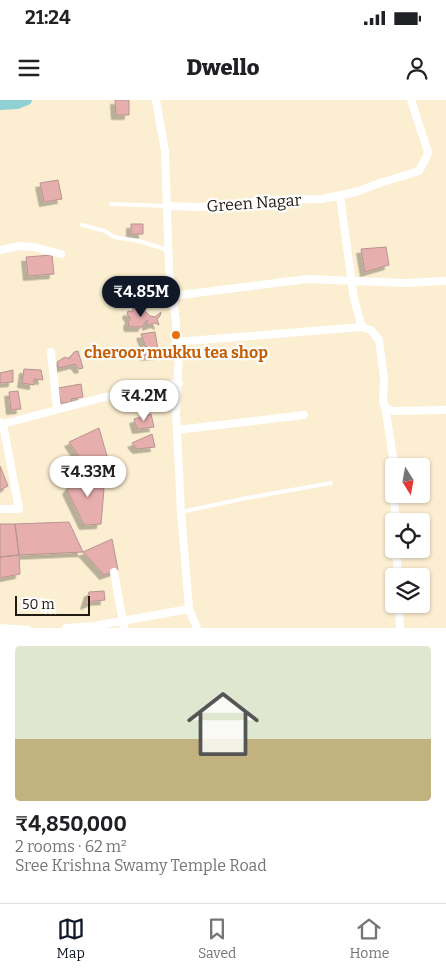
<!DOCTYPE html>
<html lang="en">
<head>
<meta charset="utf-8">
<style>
  body { margin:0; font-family:Bitter,serif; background:#f2f2f2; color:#202124; height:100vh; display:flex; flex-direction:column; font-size:19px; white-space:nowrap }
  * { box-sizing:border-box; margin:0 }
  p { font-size:16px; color:#757577 }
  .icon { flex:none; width:28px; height:28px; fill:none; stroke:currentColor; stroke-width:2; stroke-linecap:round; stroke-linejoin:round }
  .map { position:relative; height:528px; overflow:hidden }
  .sheet { display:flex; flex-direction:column; background:#fff; flex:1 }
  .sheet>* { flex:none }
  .needle { width:32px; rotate:169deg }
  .controls { position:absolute; left:385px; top:358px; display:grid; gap:10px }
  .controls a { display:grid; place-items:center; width:45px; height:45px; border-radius:5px; background:#fff; box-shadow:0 1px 4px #0004; font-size:25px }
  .scale { position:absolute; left:15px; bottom:12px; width:75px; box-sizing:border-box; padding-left:5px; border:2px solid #201b10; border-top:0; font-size:14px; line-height:18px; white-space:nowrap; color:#201b10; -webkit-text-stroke:4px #fdfdfd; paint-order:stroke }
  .price { position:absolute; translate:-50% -42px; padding:0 11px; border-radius:18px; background:#fff; color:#222; font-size:16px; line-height:32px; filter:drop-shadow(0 1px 2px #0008) }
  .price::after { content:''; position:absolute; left:50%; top:30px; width:15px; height:11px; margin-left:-8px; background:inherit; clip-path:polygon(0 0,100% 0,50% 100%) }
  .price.selected { background:#111827; color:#fff }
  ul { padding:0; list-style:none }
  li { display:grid; align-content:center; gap:10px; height:265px; padding:0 15px }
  li span { display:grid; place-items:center; height:155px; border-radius:5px; color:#555 }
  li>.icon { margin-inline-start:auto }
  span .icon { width:90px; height:90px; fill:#fffc; stroke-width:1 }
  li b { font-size:21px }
  .status { display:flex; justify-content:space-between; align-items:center; height:35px; padding:0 25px; background:#fff; direction:ltr }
  .status svg { height:14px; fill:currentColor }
  header { display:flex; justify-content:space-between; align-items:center; height:65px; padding:0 15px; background:#fff; font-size:22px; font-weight:800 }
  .tab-bar { display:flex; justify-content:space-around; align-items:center; height:70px; border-top:1px solid #e0e0e0; background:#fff; font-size:14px; color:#757577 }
  .tab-bar a { display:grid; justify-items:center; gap:2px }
  .tab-bar .selected { color:#111827 }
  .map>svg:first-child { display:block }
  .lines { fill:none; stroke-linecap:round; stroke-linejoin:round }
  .canal { stroke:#90d2d4; stroke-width:10 }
  .building { fill:#e6aeac; stroke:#b79492; filter:url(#shadow) }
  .service { stroke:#fff; stroke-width:4 }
  .minor { stroke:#fff; stroke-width:8 }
  .food-dot { fill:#e8710a; stroke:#fdfdfd; stroke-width:2 }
  .labels { text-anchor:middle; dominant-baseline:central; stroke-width:4.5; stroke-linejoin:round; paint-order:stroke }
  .street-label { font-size:16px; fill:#201b10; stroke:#fdfdfd }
  .food-label { font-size:16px; font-weight:bold; fill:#c56008; stroke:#fdfdfd }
</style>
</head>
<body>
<div class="status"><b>21:24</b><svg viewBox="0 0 49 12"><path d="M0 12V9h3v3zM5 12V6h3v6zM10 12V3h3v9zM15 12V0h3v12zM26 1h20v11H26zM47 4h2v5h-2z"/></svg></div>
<header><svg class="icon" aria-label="menu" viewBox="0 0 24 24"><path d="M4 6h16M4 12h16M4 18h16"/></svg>Dwello<svg class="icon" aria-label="person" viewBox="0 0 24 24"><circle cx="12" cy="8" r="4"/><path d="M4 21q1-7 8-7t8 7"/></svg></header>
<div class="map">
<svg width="446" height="528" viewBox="0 0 446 528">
  <defs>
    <filter id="shadow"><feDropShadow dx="-4.5" dy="4.5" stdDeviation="0" flood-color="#0004"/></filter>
  </defs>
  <rect width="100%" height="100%" fill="#fceed0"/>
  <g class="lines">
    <path class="canal" d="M0,5L17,4L27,0"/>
  </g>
  <path class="building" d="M115,0H129V15H116Z
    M58,80L62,99L44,102L40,83Z
    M131,124H143V134H131Z
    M386,147L389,165L365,172L361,149Z
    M52,155L54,174L28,176L26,157Z
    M135,207H141L150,216L155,217L161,212L160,216L157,219L159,225L155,223L147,226V220L142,227H129L128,223L130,218L127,214L128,211L132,212L133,208Z
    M155,232L159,255L145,256L144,251H149L148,248L145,245L141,234Z
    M78,251L83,268L79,269L75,264L59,268L57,262L65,257L69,259L74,252Z
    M24,269L41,270L43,280L34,279V285L22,283Z
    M13,270V282L0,283V273Z
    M81,284L83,297L71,299L72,302L61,303L58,288Z
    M18,291L21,309L11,310L9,292Z
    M151,314L154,327L137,329L134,319Z
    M99,328L109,363L85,366L69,342Z
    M152,334L155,347L137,349L132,343Z
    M0,366L8,386L0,390Z
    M85,366L104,389L101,424L84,425L67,390Z
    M69,422L83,452L19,455L15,424Z
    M0,424H15L19,455L0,457Z
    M112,439L118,470L104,475L83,452Z
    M19,455L20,474L0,478V457Z
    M104,491L105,500L94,501L85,505L89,492Z"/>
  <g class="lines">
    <path class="service" d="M111,104L167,106
      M82,125L105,131L114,137L139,141L168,150
      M181,412L247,398L331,383
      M0,526L29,528"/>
    <path class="minor" d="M156,0L165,51L169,169L176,221V242L179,255L176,311L181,412L189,509L197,528
      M340,95L354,199L362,227
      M167,106L200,107L275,100L322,99L356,92L380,83L419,71L426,58L428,52L411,0
      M0,150L20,146L34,147L61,154
      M172,196L307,179L405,183L446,181
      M176,242L362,227L371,230L379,240L384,278L383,302L386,308L393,311L446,310
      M51,252L57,309
      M385,306L393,357L395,421
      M0,322L3,324L101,298L179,283
      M177,330L304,315
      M0,409H19L3,324
      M396,449L398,476
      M114,472L124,528
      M399,504L400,528
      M66,528L94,526L189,509"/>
  </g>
  <circle class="food-dot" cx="176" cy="235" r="5"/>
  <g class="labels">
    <g class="street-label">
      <text transform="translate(254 103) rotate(-4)">Green Nagar</text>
    </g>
    <g class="food-label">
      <text x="176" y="252">cheroor mukku tea shop</text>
    </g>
  </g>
</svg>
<div class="controls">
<a><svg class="needle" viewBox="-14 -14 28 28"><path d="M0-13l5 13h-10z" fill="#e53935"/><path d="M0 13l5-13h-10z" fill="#757577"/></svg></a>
<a><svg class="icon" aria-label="locate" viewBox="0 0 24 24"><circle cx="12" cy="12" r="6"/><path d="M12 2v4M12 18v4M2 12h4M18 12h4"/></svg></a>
<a><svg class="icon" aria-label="layers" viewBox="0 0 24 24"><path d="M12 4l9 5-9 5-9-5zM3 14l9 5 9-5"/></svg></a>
</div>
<div class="scale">50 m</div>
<b class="price selected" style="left:141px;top:218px">₹4.85M</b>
<b class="price" style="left:144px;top:322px">₹4.2M</b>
<b class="price" style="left:88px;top:398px">₹4.33M</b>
</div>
<section class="sheet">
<ul>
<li><span style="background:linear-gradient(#dfe7d0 60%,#c2b280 0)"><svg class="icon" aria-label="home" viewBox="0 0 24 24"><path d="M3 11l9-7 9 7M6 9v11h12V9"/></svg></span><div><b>₹4,850,000</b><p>2 rooms · 62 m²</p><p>Sree Krishna Swamy Temple Road</p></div></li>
</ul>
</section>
<nav class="tab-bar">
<a class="selected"><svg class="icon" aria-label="map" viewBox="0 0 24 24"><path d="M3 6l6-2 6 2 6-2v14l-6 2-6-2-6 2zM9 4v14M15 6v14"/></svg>Map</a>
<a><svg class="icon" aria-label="saved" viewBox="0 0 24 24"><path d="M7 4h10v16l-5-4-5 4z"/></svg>Saved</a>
<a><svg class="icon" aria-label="home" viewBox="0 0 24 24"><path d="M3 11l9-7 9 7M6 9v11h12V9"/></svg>Home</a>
</nav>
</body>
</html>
